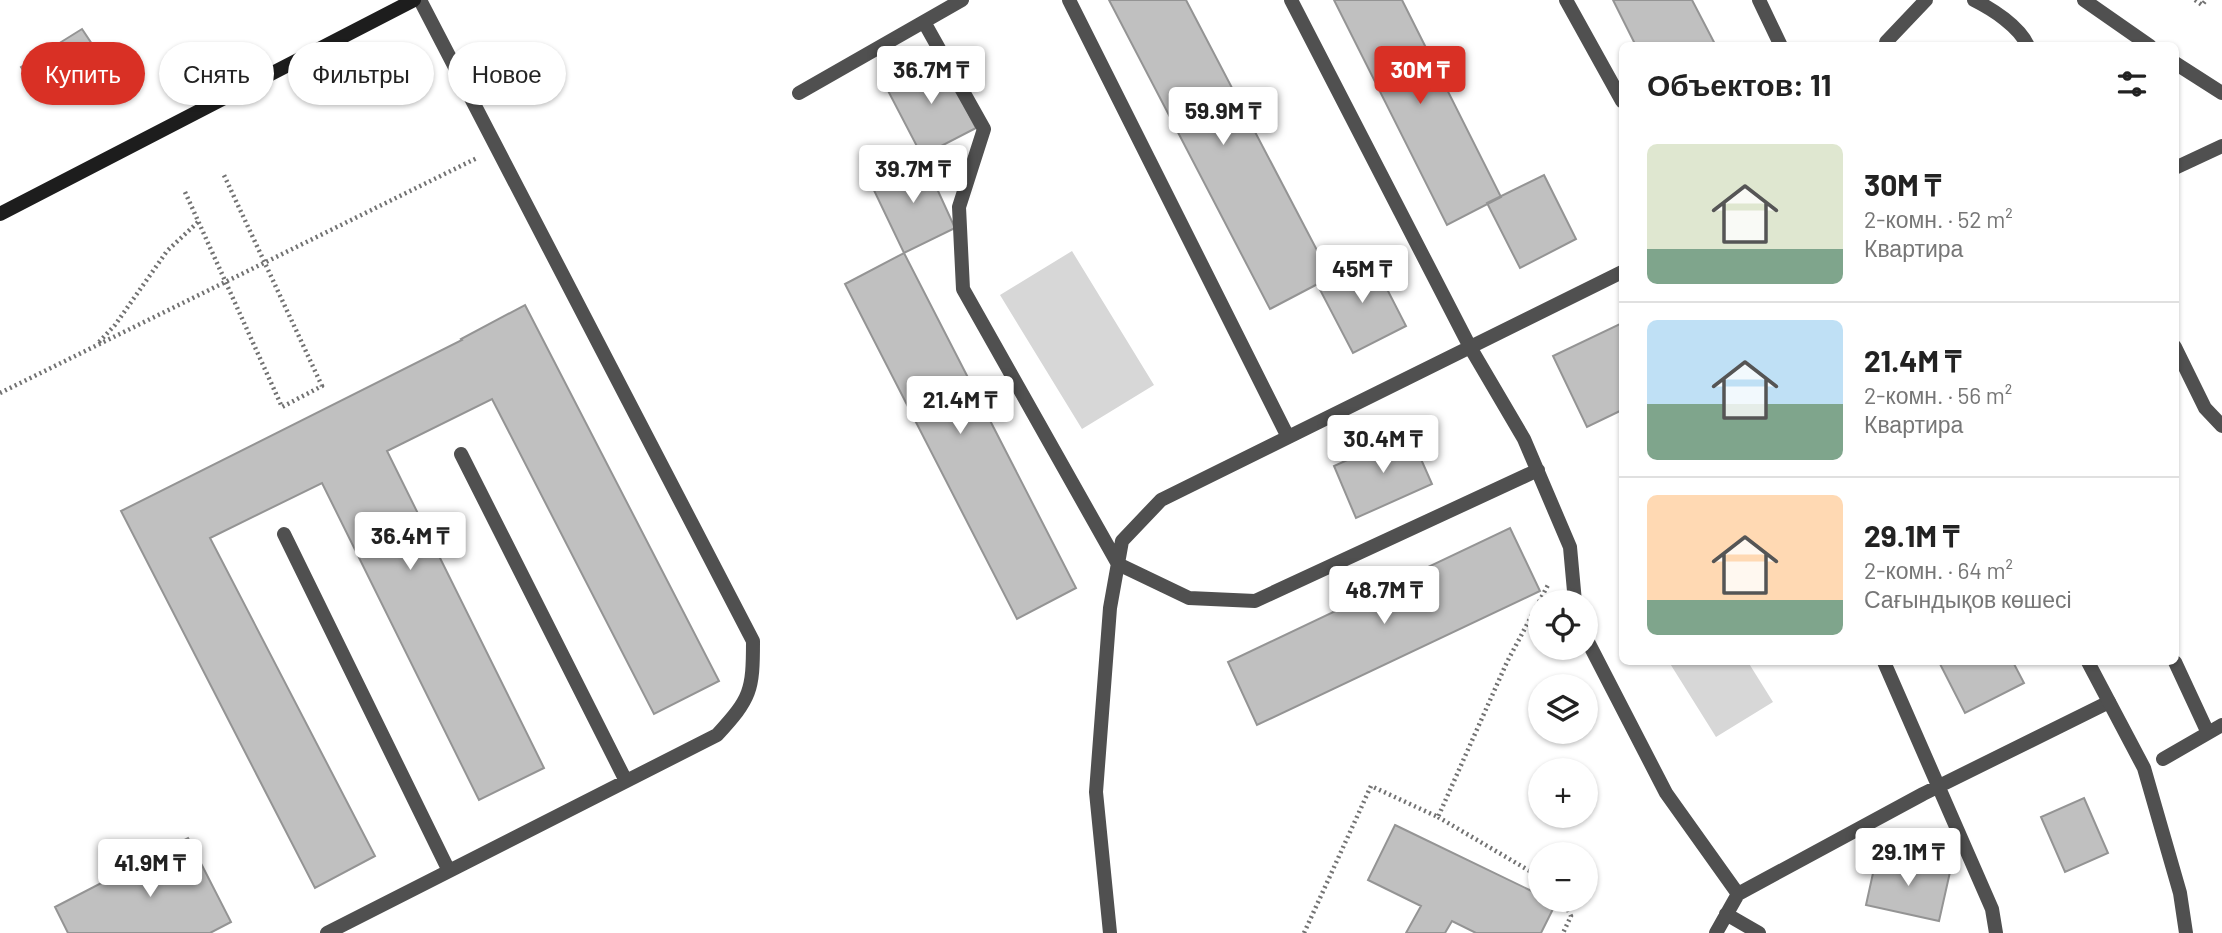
<!DOCTYPE html>
<html lang="ru">
<head>
<meta charset="utf-8">
<style>
  body { margin:0; font-family:Barlow,sans-serif; background:#f6f6f6; color:#222; height:100vh; display:flex; flex-direction:column; font-size:26px; white-space:nowrap }
  * { box-sizing:border-box; margin:0 }
  p { font-size:23px; color:#767676 }
  .icon { flex:none; width:38px; height:38px; fill:none; stroke:currentColor; stroke-width:2; stroke-linecap:round; stroke-linejoin:round }
  .map { position:relative; flex:1; overflow:hidden }
  .drawer { position:absolute; left:1619px; top:42px; width:560px; height:623px; display:flex; flex-direction:column; background:#fff; border-radius:10px; box-shadow:0 2px 5px #0004 }
  .drawer>* { flex:none }
  .hud { position:absolute; left:21px; top:42px; width:665px; height:63px; display:flex; gap:14px }
  .buttons { position:absolute; left:1528px; top:590px; display:grid; gap:14px }
  .buttons a { display:grid; place-items:center; width:70px; height:70px; border-radius:50%; background:#fff; box-shadow:0 2px 5px #0004; font-size:35px }
  .price { position:absolute; translate:-50% -60px; padding:0 16px; border-radius:7px; background:#fff; color:#222; font-size:23px; line-height:46px; filter:drop-shadow(0 2px 4px #0008) }
  .price::after { content:''; position:absolute; left:50%; top:42px; width:21px; height:16px; margin-left:-10px; background:inherit; clip-path:polygon(0 0,100% 0,50% 100%) }
  .price.on { background:#d93025; color:#fff }
  ul { padding:0; list-style:none }
  li { display:flex; align-items:center; gap:21px; height:175px; padding:0 28px }
  li+li { border-top:2px solid #e0e0e0 }
  li span { display:grid; place-items:center; flex:none; width:196px; height:140px; border-radius:10px; color:#555 }
  li>.icon { margin-inline-start:auto }
  span .icon { width:84px; height:84px; fill:#fffc; stroke-width:1 }
  li b { font-size:30px }
  h2 { display:flex; justify-content:space-between; align-items:center; height:84px; padding:0 28px; font-size:30px }
  .pill { padding:0 24px; border-radius:32px; background:#fff; box-shadow:0 2px 5px #0004; font-size:24px; line-height:63px }
  .pill.on { background:#d93025; color:#fff }
  .map>svg:first-child { display:block }
  .green { fill:#d7d7d7 }
  .building { fill:#c0c0c0; stroke:#949494; stroke-width:2 }
  .lines { fill:none; stroke-linecap:round; stroke-linejoin:round }
  .path { stroke:#727272; stroke-width:4.5; stroke-dasharray:2 3.5; stroke-linecap:butt }
  .service { stroke:#505050; stroke-width:14 }
  .minor { stroke:#505050; stroke-width:14 }
  .secondary { stroke:#1d1d1d; stroke-width:14 }
</style>
</head>
<body>
<div class="map">
<svg width="2222" height="933" viewBox="0 0 2222 933">
  <rect width="100%" height="100%" fill="#fff"/>
  <path class="green" d="M1072,251L1154,385L1082,429L1000,295Z
    M1669,662H1748L1773,702L1716,737Z"/>
  <path class="building" d="M1109,0H1186L1331,277L1270,309Z
    M1334,0H1402L1501,197L1447,225Z
    M1613,0H1692L1716,46H1636Z
    M82,29L96,50L35,89L21,67Z
    M939,56L976,128L922,156L885,85Z
    M922,156L955,228L904,253L870,182Z
    M1544,175L1576,239L1520,268L1487,203Z
    M904,253L1076,588L1017,619L845,284Z
    M1370,256L1406,326L1353,353L1317,284Z
    M525,305L719,681L654,714L492,399L387,451L544,768L479,800L322,483L210,538L375,856L315,888L121,511L462,340L461,339Z
    M1622,323V410L1587,427L1553,356Z
    M1409,432L1432,484L1356,518L1334,466Z
    M1510,528L1540,591L1257,725L1228,662Z
    M1939,662H2013L2024,683L1965,713Z
    M2084,798L2108,853L2065,872L2041,817Z
    M1395,825L1540,895V900H1549L1556,903L1541,933H1476L1452,921L1445,933H1406L1421,906L1368,880Z
    M188,838L231,922L210,933H68L55,907Z
    M1877,855L1950,872L1939,921L1866,905Z"/>
  <g class="lines">
    <path class="path" d="M2195,0L2202,5L2206,0
      M185,192L282,407L322,386L223,173
      M99,342L115,325L167,251L198,222
      M0,393L477,158
      M1438,817L1540,877
      M1563,900L1571,916L1563,933
      M1304,933L1371,786L1438,817L1507,662L1548,585"/>
    <path class="service" d="M1069,0L1288,437
      M1291,0L1470,347L1524,439L1570,547L1575,602
      M1566,0L1622,101
      M1974,0C1992,9 2019,26 2028,46
      M2084,0L2150,46
      M924,22L984,129L959,207L963,289L1118,564L1189,598L1255,601L1538,470
      M1886,46V42L1926,0
      M2175,63L2222,93
      M799,93L962,0
      M2175,168L2222,146
      M2175,347L2205,408L2222,426
      M461,454L626,781
      M284,534L449,871
      M1586,638L1666,793L1738,894
      M1884,662L1992,909L1996,933
      M2175,662L2208,733
      M2163,759L2222,725
      M1726,914L1759,933
      M327,933L717,735C751,698 753,691 753,641L420,0
      M1110,933L1096,792L1110,608L1122,541L1161,500L1622,272
      M1716,933L1738,894L1923,794L2109,702"/>
    <path class="minor" d="M1759,0L1781,46
      M2088,662L2144,768L2180,893L2186,933"/>
    <path class="secondary" d="M0,214L414,0"/>
  </g>
</svg>
<div class="buttons">
<a><svg class="icon" aria-label="locate" viewBox="0 0 24 24"><circle cx="12" cy="12" r="6"/><path d="M12 2v4M12 18v4M2 12h4M18 12h4"/></svg></a>
<a><svg class="icon" aria-label="layers" viewBox="0 0 24 24"><path d="M12 4l9 5-9 5-9-5zM3 14l9 5 9-5"/></svg></a>
<a>+</a>
<a>−</a>
</div>
<b class="price" style="left:931px;top:106px">36.7M ₸</b>
<b class="price on" style="left:1420px;top:106px">30M ₸</b>
<b class="price" style="left:1223px;top:147px">59.9M ₸</b>
<b class="price" style="left:913px;top:205px">39.7M ₸</b>
<b class="price" style="left:1362px;top:305px">45M ₸</b>
<b class="price" style="left:960px;top:436px">21.4M ₸</b>
<b class="price" style="left:1383px;top:475px">30.4M ₸</b>
<b class="price" style="left:410px;top:572px">36.4M ₸</b>
<b class="price" style="left:1384px;top:626px">48.7M ₸</b>
<b class="price" style="left:1908px;top:888px">29.1M ₸</b>
<b class="price" style="left:150px;top:899px">41.9M ₸</b>
<div class="hud">
<a class="pill on">Купить</a>
<a class="pill">Снять</a>
<a class="pill">Фильтры</a>
<a class="pill">Новое</a>
</div>
<section class="drawer">
<h2>Объектов: 11<svg class="icon" aria-label="filters" viewBox="0 0 24 24"><path d="M4 7h16M4 17h16"/><circle cx="9" cy="7" r="2"/><circle cx="15" cy="17" r="2"/></svg></h2>
<ul>
<li><span style="background:linear-gradient(#dfe7d0 75%,#7fa58c 0)"><svg class="icon" aria-label="home" viewBox="0 0 24 24"><path d="M3 11l9-7 9 7M6 9v11h12V9"/></svg></span><div><b>30M ₸</b><p>2-комн. · 52 m²</p><p>Квартира</p></div></li>
<li><span style="background:linear-gradient(#bfe0f5 60%,#7fa58c 0)"><svg class="icon" aria-label="home" viewBox="0 0 24 24"><path d="M3 11l9-7 9 7M6 9v11h12V9"/></svg></span><div><b>21.4M ₸</b><p>2-комн. · 56 m²</p><p>Квартира</p></div></li>
<li><span style="background:linear-gradient(#ffd9b3 75%,#7fa58c 0)"><svg class="icon" aria-label="home" viewBox="0 0 24 24"><path d="M3 11l9-7 9 7M6 9v11h12V9"/></svg></span><div><b>29.1M ₸</b><p>2-комн. · 64 m²</p><p>Сағындықов көшесі</p></div></li>
</ul>
</section>
</div>
</body>
</html>
